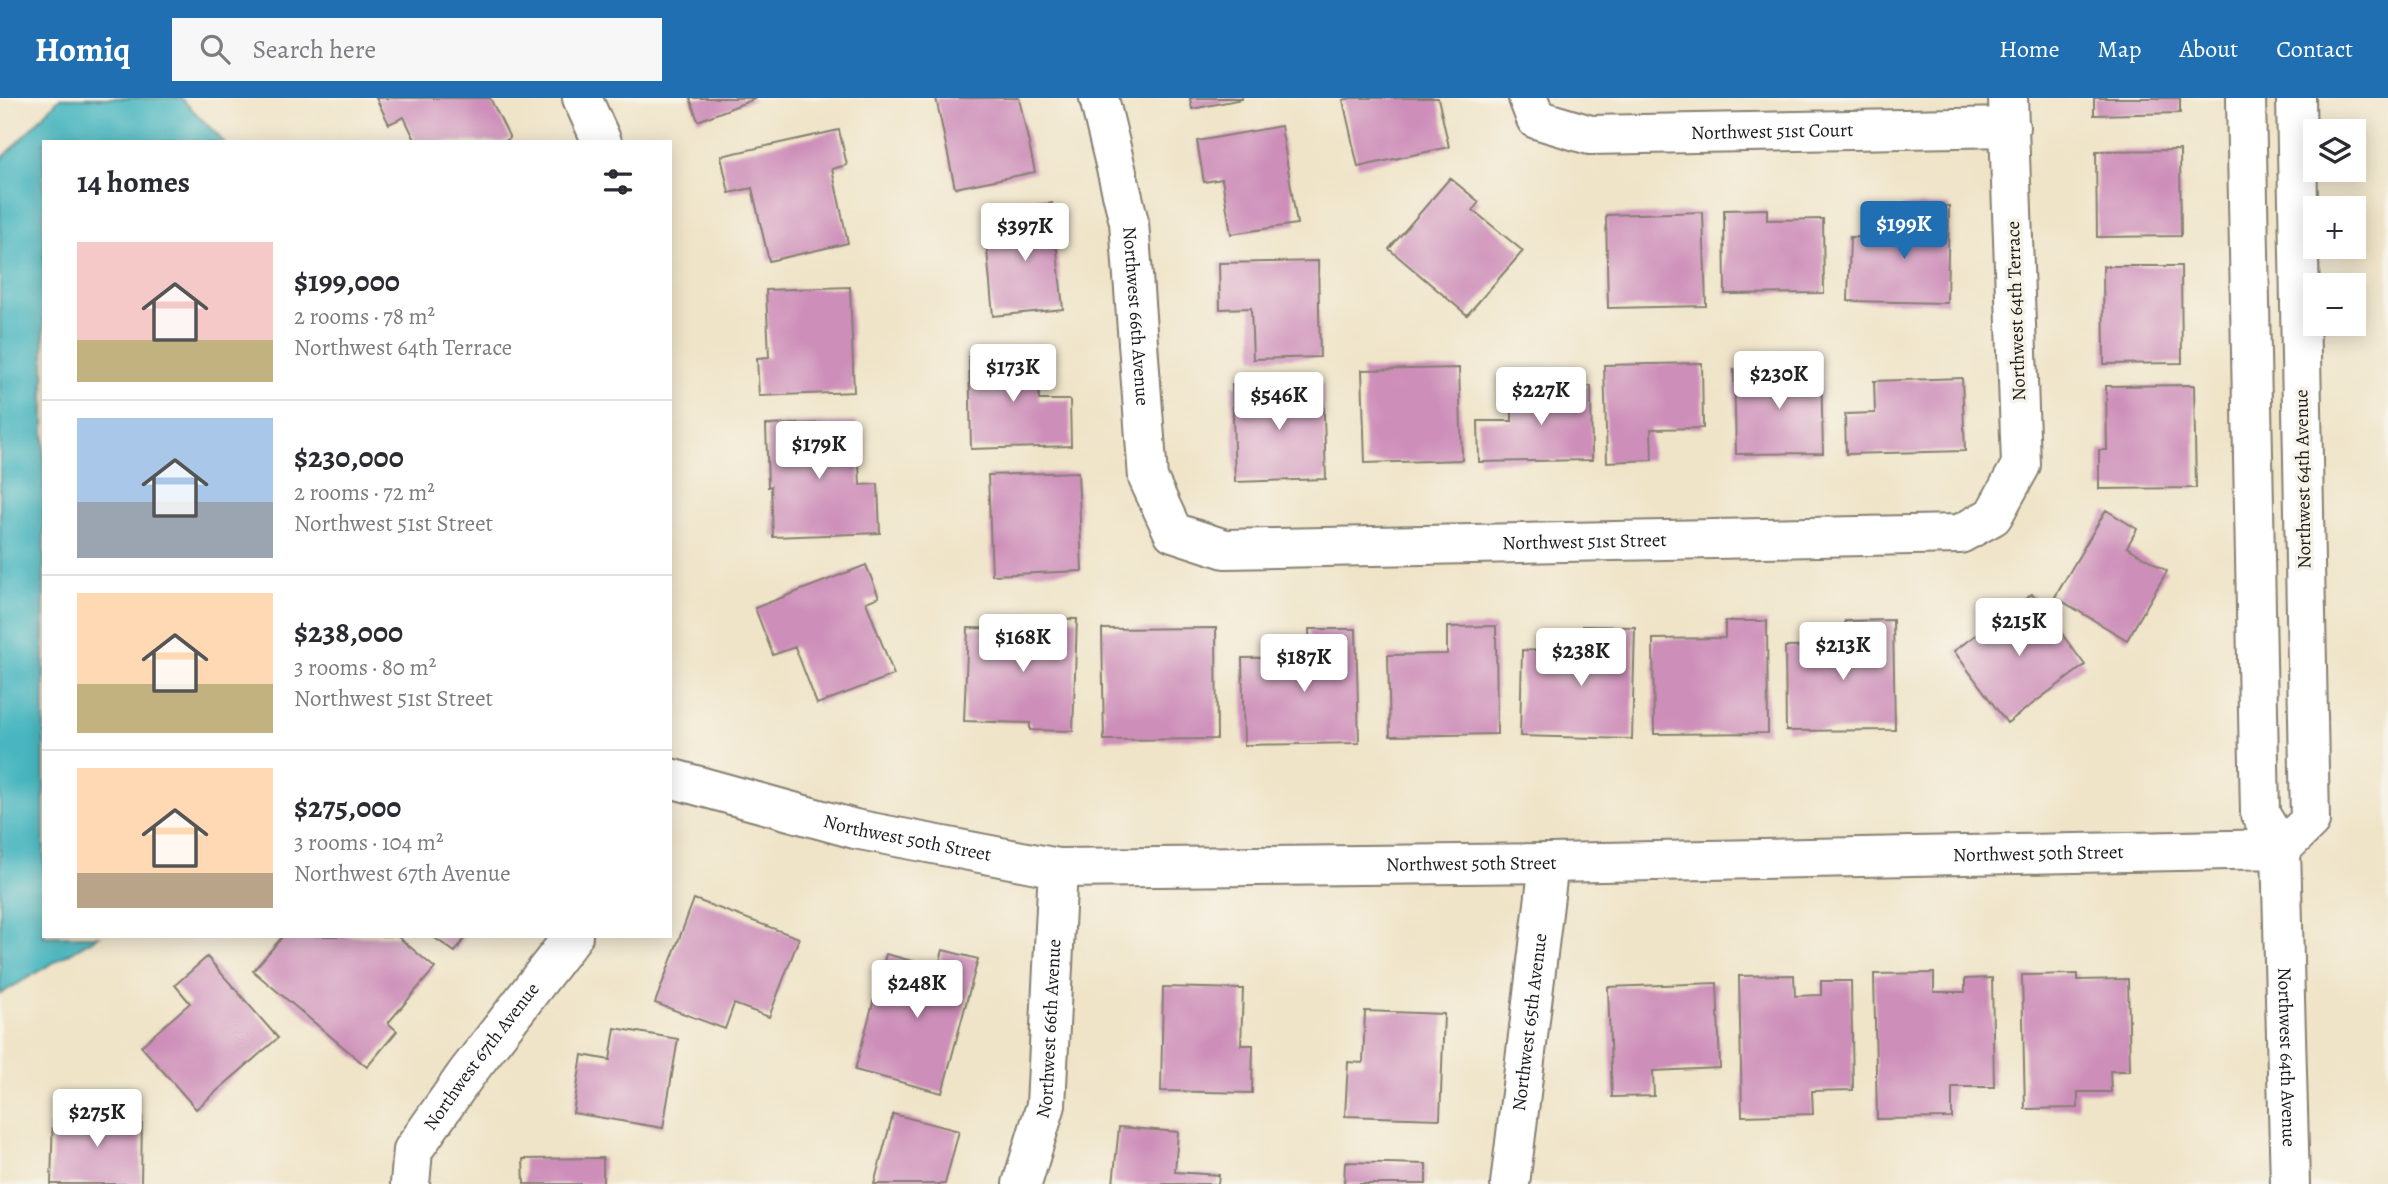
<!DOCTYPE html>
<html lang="en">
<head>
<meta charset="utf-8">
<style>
  body { margin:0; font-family:Alegreya,serif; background:#f7f7f7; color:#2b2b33; height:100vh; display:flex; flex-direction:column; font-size:26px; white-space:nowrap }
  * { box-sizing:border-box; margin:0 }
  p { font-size:23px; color:#7c7c81 }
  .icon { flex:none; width:38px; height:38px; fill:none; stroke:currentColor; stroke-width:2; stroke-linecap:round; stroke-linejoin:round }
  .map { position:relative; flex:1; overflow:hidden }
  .drawer { position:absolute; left:42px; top:42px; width:630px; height:798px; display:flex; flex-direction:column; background:#fff; border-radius:0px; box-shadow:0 4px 18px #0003 }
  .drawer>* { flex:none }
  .buttons { position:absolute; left:2303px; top:21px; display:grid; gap:14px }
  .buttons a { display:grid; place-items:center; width:63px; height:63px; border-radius:0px; background:#fff; box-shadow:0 4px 18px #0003; font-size:35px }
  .price { position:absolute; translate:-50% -60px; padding:0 16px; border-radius:7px; background:#fff; color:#222; font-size:23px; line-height:46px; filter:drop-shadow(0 2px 4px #0008) }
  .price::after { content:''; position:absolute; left:50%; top:42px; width:21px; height:16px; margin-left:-10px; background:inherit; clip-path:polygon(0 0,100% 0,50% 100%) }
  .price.active { background:#1f6fb2; color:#fff }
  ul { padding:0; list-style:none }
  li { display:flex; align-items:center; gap:21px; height:175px; padding:0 35px }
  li+li { border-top:2px solid #e1e1e2 }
  li span { display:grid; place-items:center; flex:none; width:196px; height:140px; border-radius:0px; color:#555 }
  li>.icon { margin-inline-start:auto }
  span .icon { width:84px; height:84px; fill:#fffc; stroke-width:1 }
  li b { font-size:30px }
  h2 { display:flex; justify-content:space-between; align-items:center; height:84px; padding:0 35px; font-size:30px }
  header { display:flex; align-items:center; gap:42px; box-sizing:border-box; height:98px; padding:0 35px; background:#1f6fb2; color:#fff }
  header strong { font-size:33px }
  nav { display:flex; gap:38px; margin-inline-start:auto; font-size:24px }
  .search { width:490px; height:63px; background:#f7f7f7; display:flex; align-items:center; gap:18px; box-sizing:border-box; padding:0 24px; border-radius:0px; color:#7c7c81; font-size:26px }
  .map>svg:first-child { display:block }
  .water { fill:#47b6c0; stroke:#32696e; stroke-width:2 }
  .building { fill:#cd8eb9 }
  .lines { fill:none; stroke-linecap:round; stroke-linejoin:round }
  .minor-casing { stroke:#868072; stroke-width:42 }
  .tertiary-casing { stroke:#868072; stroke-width:42 }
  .minor { stroke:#fff; stroke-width:38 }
  .tertiary { stroke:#fff; stroke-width:38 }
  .labels { text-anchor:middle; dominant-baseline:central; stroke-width:7; stroke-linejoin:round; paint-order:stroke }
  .street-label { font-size:19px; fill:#1c1c1c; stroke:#f7f3e8 }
</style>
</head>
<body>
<header>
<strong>Homiq</strong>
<div class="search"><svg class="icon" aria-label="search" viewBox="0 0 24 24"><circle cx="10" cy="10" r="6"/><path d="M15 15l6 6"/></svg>Search here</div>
<nav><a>Home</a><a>Map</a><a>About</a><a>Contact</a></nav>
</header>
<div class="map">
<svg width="2388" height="1086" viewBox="0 0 2388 1086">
  <rect width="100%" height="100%" fill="#f7f3e8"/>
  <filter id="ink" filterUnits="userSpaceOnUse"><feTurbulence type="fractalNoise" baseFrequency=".0143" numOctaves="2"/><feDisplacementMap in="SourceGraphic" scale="14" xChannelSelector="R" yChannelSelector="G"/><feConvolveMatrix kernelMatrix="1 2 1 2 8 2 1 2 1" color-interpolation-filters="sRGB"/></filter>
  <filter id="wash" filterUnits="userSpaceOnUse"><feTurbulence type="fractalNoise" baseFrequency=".00686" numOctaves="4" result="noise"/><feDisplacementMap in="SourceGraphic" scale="28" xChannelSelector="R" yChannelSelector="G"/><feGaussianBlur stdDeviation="1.57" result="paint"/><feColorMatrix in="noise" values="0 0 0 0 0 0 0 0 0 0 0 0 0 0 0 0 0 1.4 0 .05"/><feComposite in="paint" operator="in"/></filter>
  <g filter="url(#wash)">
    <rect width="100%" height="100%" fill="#efe4c8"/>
    <path class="water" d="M60,0H181L224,44H44V838H99L0,896V63Z"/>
    <g id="blocks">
      <path class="building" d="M376,0H490L510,40L503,44H416L404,19L389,26Z
        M690,0H757L698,23Z
        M936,0H1019L1035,74L955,90Z
        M1190,0H1242V1L1192,11Z
        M1351,0H1438L1449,49L1358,69L1343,2Z
        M2094,0H2180V15L2094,17Z
        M1281,28L1297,126L1231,136L1222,81L1204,84L1197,43Z
        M839,32L847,67L832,71L848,145L769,163L752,90L729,95L721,58Z
        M2180,52L2181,138L2097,139L2096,53Z
        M1450,80L1479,104L1473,112L1523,153L1467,217L1389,151Z
        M1052,105L1063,211L993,218L986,142L1007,140L1004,110Z
        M1903,107L1949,108L1947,205L1848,203L1850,139L1903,140Z
        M1767,111V122L1823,121L1824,195L1725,196L1724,112Z
        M1703,114L1706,208L1608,210L1606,117Z
        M1318,163L1320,259L1253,261L1251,210L1220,211L1219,165Z
        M2103,168H2181L2182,265L2104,266Z
        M850,189L854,294L759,298L757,260L769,259L766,192Z
        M1038,252L1039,302H1070L1071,348L971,351L969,254Z
        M1702,265L1703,330L1651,331L1652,362L1607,364L1604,267Z
        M1459,270L1462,362L1365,365L1362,272Z
        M1821,270L1823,355L1736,356L1734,272Z
        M1962,280L1965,353L1846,356L1845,316L1875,315L1874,283Z
        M1323,285L1326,381L1235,384L1232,287Z
        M2194,287L2196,390L2099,391V352H2107L2106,288Z
        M1591,288L1592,362L1479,364L1478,323H1512V289Z
        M857,324L860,387L878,386L880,435L773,439L771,388L768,389L766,327Z
        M1078,374L1082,473L992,477L988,377Z
        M2106,412L2137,431L2127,449L2167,473L2127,542L2055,499Z
        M866,467L879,499L866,504L894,577L817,606L795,549L773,557L755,510Z
        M2032,496L2085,567L2007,625L1954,553Z
        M1020,520L1077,521L1073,633L1030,632V625L964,623L968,530L1019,531Z
        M1893,522L1895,632L1786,633L1785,549L1845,548V523Z
        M1725,523H1767L1768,635L1654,636L1653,541L1725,540Z
        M1496,528L1497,636L1390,638L1388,557L1447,556V529Z
        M1583,528L1635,529L1632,641L1520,638L1522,552L1583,554Z
        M1216,530L1217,641L1104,642L1102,531Z
        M1309,531H1356L1359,645L1244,647L1242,560L1310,559Z
        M694,801L799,840L769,919L734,906L725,931L655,905Z
        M283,838H397L435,870L388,925L397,933L367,969L253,873Z
        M432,838H466L455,854Z
        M943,852L978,861L942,995L855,972L886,856L938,870Z
        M207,859L278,940L196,1011L141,948L190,905L175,887Z
        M1934,875V894H1965V881L1992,880L1994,989H1952V1020L1877,1021L1874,876Z
        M2078,876V882L2128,881L2130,973H2110L2111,994H2078V1010L2025,1011L2022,877Z
        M1794,877L1795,898L1821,897V883H1851L1853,992L1812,993L1813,1016L1742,1018L1739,878Z
        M1717,885L1720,970L1653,973L1654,998L1612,999L1608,889Z
        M1163,889L1243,891L1241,947H1253L1252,995L1161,993Z
        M1365,913L1444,916L1440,1021L1345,1018L1348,964L1363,965Z
        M615,930L678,941L663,1030L573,1015L582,957L610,962Z
        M53,1015L142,1017L141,1086H51Z
        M893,1016L959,1033L945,1086H874Z
        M1119,1029L1178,1034L1175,1074L1219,1077L1218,1086H1113Z
        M603,1060V1086H524L523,1061Z
        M1345,1064L1426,1066V1086H1344Z"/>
    </g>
  </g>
  <g filter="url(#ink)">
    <use href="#blocks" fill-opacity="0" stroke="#868072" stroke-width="2"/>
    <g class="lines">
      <g class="minor-casing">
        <g id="minor">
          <path d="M582,0L602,44"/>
          <path id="s1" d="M1099,0L1129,124L1148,380L1173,434L1225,451L1960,436L1993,418L2021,367L2008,0"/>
          <path id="s2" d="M1528,0L1536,21L1590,37L2010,29"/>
          <path id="s3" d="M670,680L855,731L1058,770L1549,765L2281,751L2290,1086"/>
          <path id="s4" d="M410,1086L413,1052L467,975L573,838"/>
          <path id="s5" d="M1022,1086L1046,1007L1058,770"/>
          <path id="s6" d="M1510,1086L1549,765"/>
        </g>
      </g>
      <g class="tertiary-casing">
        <path id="tertiary" d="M2246,0L2260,716L2281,751L2310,723L2296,0"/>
      </g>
      <use href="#minor" class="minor"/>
      <use href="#tertiary" class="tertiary"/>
    </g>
  </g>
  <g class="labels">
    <g class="street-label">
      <text stroke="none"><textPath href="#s2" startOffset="261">Northwest 51st Court</textPath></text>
      <text transform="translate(2016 213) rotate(-92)">Northwest 64th Terrace</text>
      <text stroke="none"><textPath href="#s1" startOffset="222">Northwest 66th Avenue</textPath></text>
      <text transform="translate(2303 381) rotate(-91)">Northwest 64th Avenue</text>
      <text stroke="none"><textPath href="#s1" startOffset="858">Northwest 51st Street</textPath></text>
      <text stroke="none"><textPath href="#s3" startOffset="245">Northwest 50th Street</textPath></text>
      <text stroke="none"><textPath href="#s3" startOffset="1379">Northwest 50th Street</textPath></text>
      <text stroke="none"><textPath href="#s3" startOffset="812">Northwest 50th Street</textPath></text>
      <text stroke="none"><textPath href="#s6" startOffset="163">Northwest 65th Avenue</textPath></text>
      <text stroke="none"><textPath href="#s5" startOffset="159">Northwest 66th Avenue</textPath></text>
      <text stroke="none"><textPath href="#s4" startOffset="150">Northwest 67th Avenue</textPath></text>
      <text stroke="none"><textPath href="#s3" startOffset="1830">Northwest 64th Avenue</textPath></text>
    </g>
  </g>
</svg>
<div class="buttons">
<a><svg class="icon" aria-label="layers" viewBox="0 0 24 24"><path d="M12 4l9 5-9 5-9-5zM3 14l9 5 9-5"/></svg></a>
<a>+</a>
<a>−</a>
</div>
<b class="price active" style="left:1904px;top:163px">$199K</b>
<b class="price" style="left:1025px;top:165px">$397K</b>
<b class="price" style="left:1013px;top:306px">$173K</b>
<b class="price" style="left:1779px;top:313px">$230K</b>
<b class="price" style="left:1541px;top:329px">$227K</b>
<b class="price" style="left:1279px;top:334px">$546K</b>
<b class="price" style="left:819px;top:383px">$179K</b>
<b class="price" style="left:2019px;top:560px">$215K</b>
<b class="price" style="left:1023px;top:576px">$168K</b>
<b class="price" style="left:1843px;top:584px">$213K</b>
<b class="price" style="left:1581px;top:590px">$238K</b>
<b class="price" style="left:1304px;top:596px">$187K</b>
<b class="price" style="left:917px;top:922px">$248K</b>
<b class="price" style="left:97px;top:1051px">$275K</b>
<section class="drawer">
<h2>14 homes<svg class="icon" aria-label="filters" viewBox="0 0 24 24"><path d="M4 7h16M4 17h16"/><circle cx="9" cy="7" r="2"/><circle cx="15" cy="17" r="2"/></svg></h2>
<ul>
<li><span style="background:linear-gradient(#f6c9c9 70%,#c2b280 0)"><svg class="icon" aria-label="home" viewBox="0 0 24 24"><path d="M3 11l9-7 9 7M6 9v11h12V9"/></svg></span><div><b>$199,000</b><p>2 rooms · 78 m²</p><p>Northwest 64th Terrace</p></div></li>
<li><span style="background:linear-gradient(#a9c7e8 60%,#9aa5b1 0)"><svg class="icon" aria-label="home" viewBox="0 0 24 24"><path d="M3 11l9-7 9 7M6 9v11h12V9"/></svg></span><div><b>$230,000</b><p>2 rooms · 72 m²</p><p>Northwest 51st Street</p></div></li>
<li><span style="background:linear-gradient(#ffd9b3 65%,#c2b280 0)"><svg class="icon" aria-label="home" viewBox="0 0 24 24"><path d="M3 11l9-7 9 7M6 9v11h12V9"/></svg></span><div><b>$238,000</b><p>3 rooms · 80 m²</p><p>Northwest 51st Street</p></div></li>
<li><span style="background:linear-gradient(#ffd9b3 75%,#b9a48a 0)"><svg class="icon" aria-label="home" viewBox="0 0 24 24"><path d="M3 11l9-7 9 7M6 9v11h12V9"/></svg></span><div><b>$275,000</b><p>3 rooms · 104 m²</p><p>Northwest 67th Avenue</p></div></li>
</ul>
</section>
</div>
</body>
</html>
